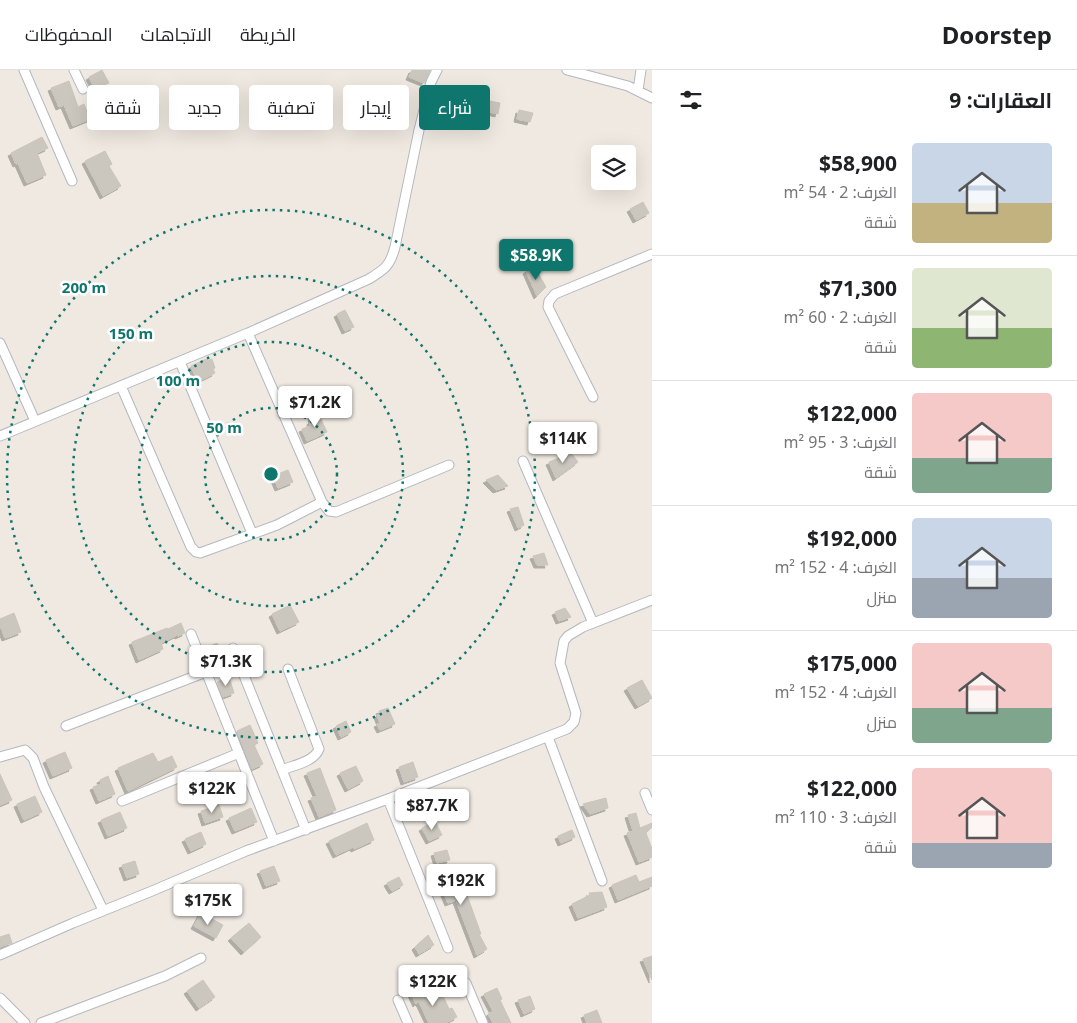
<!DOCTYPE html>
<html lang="ar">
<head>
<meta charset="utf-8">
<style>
  body { margin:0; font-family:"Noto Sans",Cairo,sans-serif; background:#f2f2f2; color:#202124; direction:rtl; height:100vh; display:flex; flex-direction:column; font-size:19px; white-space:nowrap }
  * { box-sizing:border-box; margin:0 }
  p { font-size:16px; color:#757577 }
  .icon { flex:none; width:28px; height:28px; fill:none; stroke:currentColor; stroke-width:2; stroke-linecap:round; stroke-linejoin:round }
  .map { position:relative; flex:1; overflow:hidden; direction:ltr }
  .side { display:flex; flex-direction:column; background:#fff; width:425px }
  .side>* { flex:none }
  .guide { position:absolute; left:15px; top:15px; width:475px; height:45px; direction:rtl; display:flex; gap:10px }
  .tools { position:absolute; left:591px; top:75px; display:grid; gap:10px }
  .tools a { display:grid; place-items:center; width:45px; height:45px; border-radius:5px; background:#fff; box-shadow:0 5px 20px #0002; font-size:25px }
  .price { position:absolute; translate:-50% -42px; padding:0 11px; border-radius:5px; background:#fff; color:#222; font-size:16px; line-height:32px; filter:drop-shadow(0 1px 2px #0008) }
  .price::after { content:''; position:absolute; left:50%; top:30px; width:15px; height:11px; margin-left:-8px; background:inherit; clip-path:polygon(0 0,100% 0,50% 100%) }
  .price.active { background:#0f766e; color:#fff }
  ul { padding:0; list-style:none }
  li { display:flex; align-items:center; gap:15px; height:125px; padding:0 25px }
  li+li { border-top:1px solid #e0e0e0 }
  li span { display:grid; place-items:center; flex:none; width:140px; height:100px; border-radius:5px; color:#555 }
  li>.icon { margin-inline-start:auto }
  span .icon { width:60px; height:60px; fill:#fffc; stroke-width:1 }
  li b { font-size:21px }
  h2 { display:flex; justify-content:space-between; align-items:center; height:60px; padding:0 25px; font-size:21px }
  .pill { padding:0 18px; border-radius:5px; background:#fff; box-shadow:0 5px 20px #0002; font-size:18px; line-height:45px }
  .pill.active { background:#0f766e; color:#fff }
  header { display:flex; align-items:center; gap:30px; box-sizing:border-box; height:70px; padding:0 25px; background:#fff; border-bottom:1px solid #e0e0e0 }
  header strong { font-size:24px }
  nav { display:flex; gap:28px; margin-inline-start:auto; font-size:18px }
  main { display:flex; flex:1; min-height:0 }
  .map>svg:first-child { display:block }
  .building { fill:#cbc7bf; stroke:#cbc5ba; filter:url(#shadow) }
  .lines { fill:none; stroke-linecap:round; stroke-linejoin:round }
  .minor-casing { stroke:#b4b7c1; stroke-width:11 }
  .minor { stroke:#fff; stroke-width:9 }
  .ring { fill:none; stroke:#0f766e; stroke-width:2.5; stroke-dasharray:2.5 5 }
  .centre { fill:#0f766e; stroke:#fff; stroke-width:2.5 }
  .ring-label { font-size:15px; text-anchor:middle; font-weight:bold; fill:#0f766e; stroke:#fff; stroke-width:5; stroke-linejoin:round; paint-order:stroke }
</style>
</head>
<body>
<header>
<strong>Doorstep</strong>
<nav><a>الخريطة</a><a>الاتجاهات</a><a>المحفوظات</a></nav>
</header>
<main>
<section class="side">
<h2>العقارات: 9<svg class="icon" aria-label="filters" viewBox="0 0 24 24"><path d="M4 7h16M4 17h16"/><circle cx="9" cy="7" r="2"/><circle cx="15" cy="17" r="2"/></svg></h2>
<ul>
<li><span style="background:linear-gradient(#c9d6e8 60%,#c2b280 0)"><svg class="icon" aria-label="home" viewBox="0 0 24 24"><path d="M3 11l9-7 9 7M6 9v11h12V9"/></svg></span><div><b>$58,900</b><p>الغرف: 2 · 54 m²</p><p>شقة</p></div></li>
<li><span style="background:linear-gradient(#dfe7d0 60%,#8fb573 0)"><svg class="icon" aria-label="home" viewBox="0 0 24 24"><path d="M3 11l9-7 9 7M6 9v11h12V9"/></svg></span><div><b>$71,300</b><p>الغرف: 2 · 60 m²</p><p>شقة</p></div></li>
<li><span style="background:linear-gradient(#f6c9c9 65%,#7fa58c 0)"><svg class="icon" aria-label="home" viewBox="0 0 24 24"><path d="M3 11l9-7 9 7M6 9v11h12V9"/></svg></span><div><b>$122,000</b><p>الغرف: 3 · 95 m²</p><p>شقة</p></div></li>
<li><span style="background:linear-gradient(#c9d6e8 60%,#9aa5b1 0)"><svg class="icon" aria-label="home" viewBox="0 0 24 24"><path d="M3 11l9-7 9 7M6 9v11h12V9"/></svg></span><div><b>$192,000</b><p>الغرف: 4 · 152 m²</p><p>منزل</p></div></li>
<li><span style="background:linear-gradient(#f6c9c9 65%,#7fa58c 0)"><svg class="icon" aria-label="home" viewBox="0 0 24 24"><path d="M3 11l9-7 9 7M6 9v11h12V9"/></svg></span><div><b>$175,000</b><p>الغرف: 4 · 152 m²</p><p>منزل</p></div></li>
<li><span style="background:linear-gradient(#f6c9c9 75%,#9aa5b1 0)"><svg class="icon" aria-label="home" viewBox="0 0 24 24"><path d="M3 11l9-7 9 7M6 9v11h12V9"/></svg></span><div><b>$122,000</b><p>الغرف: 3 · 110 m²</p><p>شقة</p></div></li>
</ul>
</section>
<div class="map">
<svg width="652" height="953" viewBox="0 0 652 953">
  <defs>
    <filter id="shadow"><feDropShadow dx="-3" dy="3" stdDeviation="0" flood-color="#0004"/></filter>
  </defs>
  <rect width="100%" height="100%" fill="#efe9e1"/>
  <path class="building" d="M102,0L109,13L95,19L89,7Z
    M412,0H430L424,13L409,7Z
    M69,11L78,37L84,34L90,49L73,56L64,35L59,37L51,18Z
    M485,30L500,33L498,44L482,40Z
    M519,40L533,43L530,52L517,49Z
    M42,67L48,78L37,83L46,105L27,113L18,93L16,94L11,83Z
    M105,81L112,94L109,96L121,116L103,126L85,91Z
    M643,132L649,143L636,150L630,139Z
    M534,196L546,217L537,226L526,201Z
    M345,240L354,257L345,261L337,244Z
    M206,289L207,291L212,289L215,298L213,299L215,303L201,310L200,306L196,308L191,296Z
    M318,343L327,362L307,371L302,359L310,356V352L312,350L311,346Z
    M571,383L578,392L556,408L549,392Z
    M288,400L293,412L278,418L273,406Z
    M498,405L508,416L496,420L486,410Z
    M518,437L524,455L518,458L510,439Z
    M544,483L548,495H537L533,486Z
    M290,535L299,552L280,561L272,544Z
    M565,538L571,547L559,551L555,542Z
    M14,543L21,562L5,568L0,555V549Z
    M181,553L185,563L178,566L177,565L161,573L163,579L139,590L132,572L167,558L168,559Z
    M217,573L223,586L209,592L204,579Z
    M229,607L234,623L223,627L217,612Z
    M642,610L652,628L638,636L627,618Z
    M388,638L395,654L380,660L377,654L380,653L377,645L380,644L379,641Z
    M346,651L351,662L341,667L336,656Z
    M250,655L258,673L254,675L263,694L252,699L237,661Z
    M65,682L72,698L53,706L46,690Z
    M153,683L158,692L172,686L177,697L128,721L118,698Z
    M413,692L418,707L404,712L399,697Z
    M356,696L363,711L348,719L340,703Z
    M320,698L336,740L319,747L311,728L317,726L307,703Z
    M0,704L12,730L0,735Z
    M108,706L115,724L99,731L93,717L101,714L100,710Z
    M35,726L42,742L24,750L17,734Z
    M606,728L608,738L590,744L583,734Z
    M219,735L223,747L205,753L201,741Z
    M251,738L257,752L235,761L229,748Z
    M120,742L127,758L108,766L101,750Z
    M636,743L640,758L652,753V757L646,763L652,779V787L639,792L627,763L633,761L628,745Z
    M435,751L442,765L429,771L422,758Z
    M367,753L374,770L354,779L353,777L336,785L329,771Z
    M572,760L575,767L561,773L558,766Z
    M201,762L206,774L191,781L185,769Z
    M447,780L450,790L437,793L434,783Z
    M135,791L139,804L127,808L122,795Z
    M274,796L280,811L266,816L260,801Z
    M456,800L461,819L464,818L468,828L481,864H479L487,879L477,885L456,830L448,833L441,816L434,818L430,809Z
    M636,805L639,812L652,807V816L618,830L612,815Z
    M399,807L403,815L392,821L387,813Z
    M602,822L607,837L578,848L572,834L590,825L589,823Z
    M201,843L223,855L216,868L194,856Z
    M249,853L261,867L244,882L231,868Z
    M9,864L12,873L0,877V867Z
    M428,865L434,875L419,884L415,877Z
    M652,886V910L643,889Z
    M203,910L215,927L199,938L187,921Z
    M425,915L432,931L443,926L449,939L452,938L457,947L445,953H429L420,934L418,932L416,934L410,921Z
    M497,918L502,929L500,930L511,953H493L488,944L493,941L484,924Z
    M530,926L535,939L524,944L518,930Z
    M597,940L602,953H587L584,945Z"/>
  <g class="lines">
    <g class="minor-casing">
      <path id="minor" d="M24,0L72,111
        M74,0L83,19
        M567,0L628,16L652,28
        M638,20L641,0
        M248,263L322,432L329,441L336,442L449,395
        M0,273L35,351
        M180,292L252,463
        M121,316L191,477L196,482L200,483L277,455L322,432
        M593,327L548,237L549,231L555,224L652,184
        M0,366L248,263L369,209C385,199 390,196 395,177L419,60L431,12L437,0
        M523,391L593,553
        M191,564L274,771
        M233,578L306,760
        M66,656L206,602
        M548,667L602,811
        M0,687L25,680L33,688L44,717L103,840
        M282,700C294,695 314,692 319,679L288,599
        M645,723L652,740
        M388,729L448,878
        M122,731L239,683
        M0,885L73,853L152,821L246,781L388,729L567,659L574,652L576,643L560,593L564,571L568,566L583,557L652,530
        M466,913L483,953
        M0,928L25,953
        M398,930L408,953
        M41,953L165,906L201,888"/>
    </g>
    <use href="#minor" class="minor"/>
  </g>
  <g class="ring">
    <circle cx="271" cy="404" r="66"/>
    <circle cx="271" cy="404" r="132"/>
    <circle cx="271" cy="404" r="198"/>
    <circle cx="271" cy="404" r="264"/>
  </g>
  <circle cx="271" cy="404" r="8" class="centre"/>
  <g class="ring-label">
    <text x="84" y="223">200 m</text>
    <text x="131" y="269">150 m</text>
    <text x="178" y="316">100 m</text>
    <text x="224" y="363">50 m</text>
  </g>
</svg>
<div class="tools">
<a><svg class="icon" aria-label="layers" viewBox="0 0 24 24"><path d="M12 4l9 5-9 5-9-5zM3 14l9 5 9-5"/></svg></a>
</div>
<b class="price active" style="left:536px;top:211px">$58.9K</b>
<b class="price" style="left:315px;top:358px">$71.2K</b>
<b class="price" style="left:563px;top:394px">$114K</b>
<b class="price" style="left:226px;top:617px">$71.3K</b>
<b class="price" style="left:212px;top:744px">$122K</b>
<b class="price" style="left:432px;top:761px">$87.7K</b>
<b class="price" style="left:461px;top:836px">$192K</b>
<b class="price" style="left:208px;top:856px">$175K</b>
<b class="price" style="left:433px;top:937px">$122K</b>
<div class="guide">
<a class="pill active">شراء</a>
<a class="pill">إيجار</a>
<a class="pill">تصفية</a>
<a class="pill">جديد</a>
<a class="pill">شقة</a>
</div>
</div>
</main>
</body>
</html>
